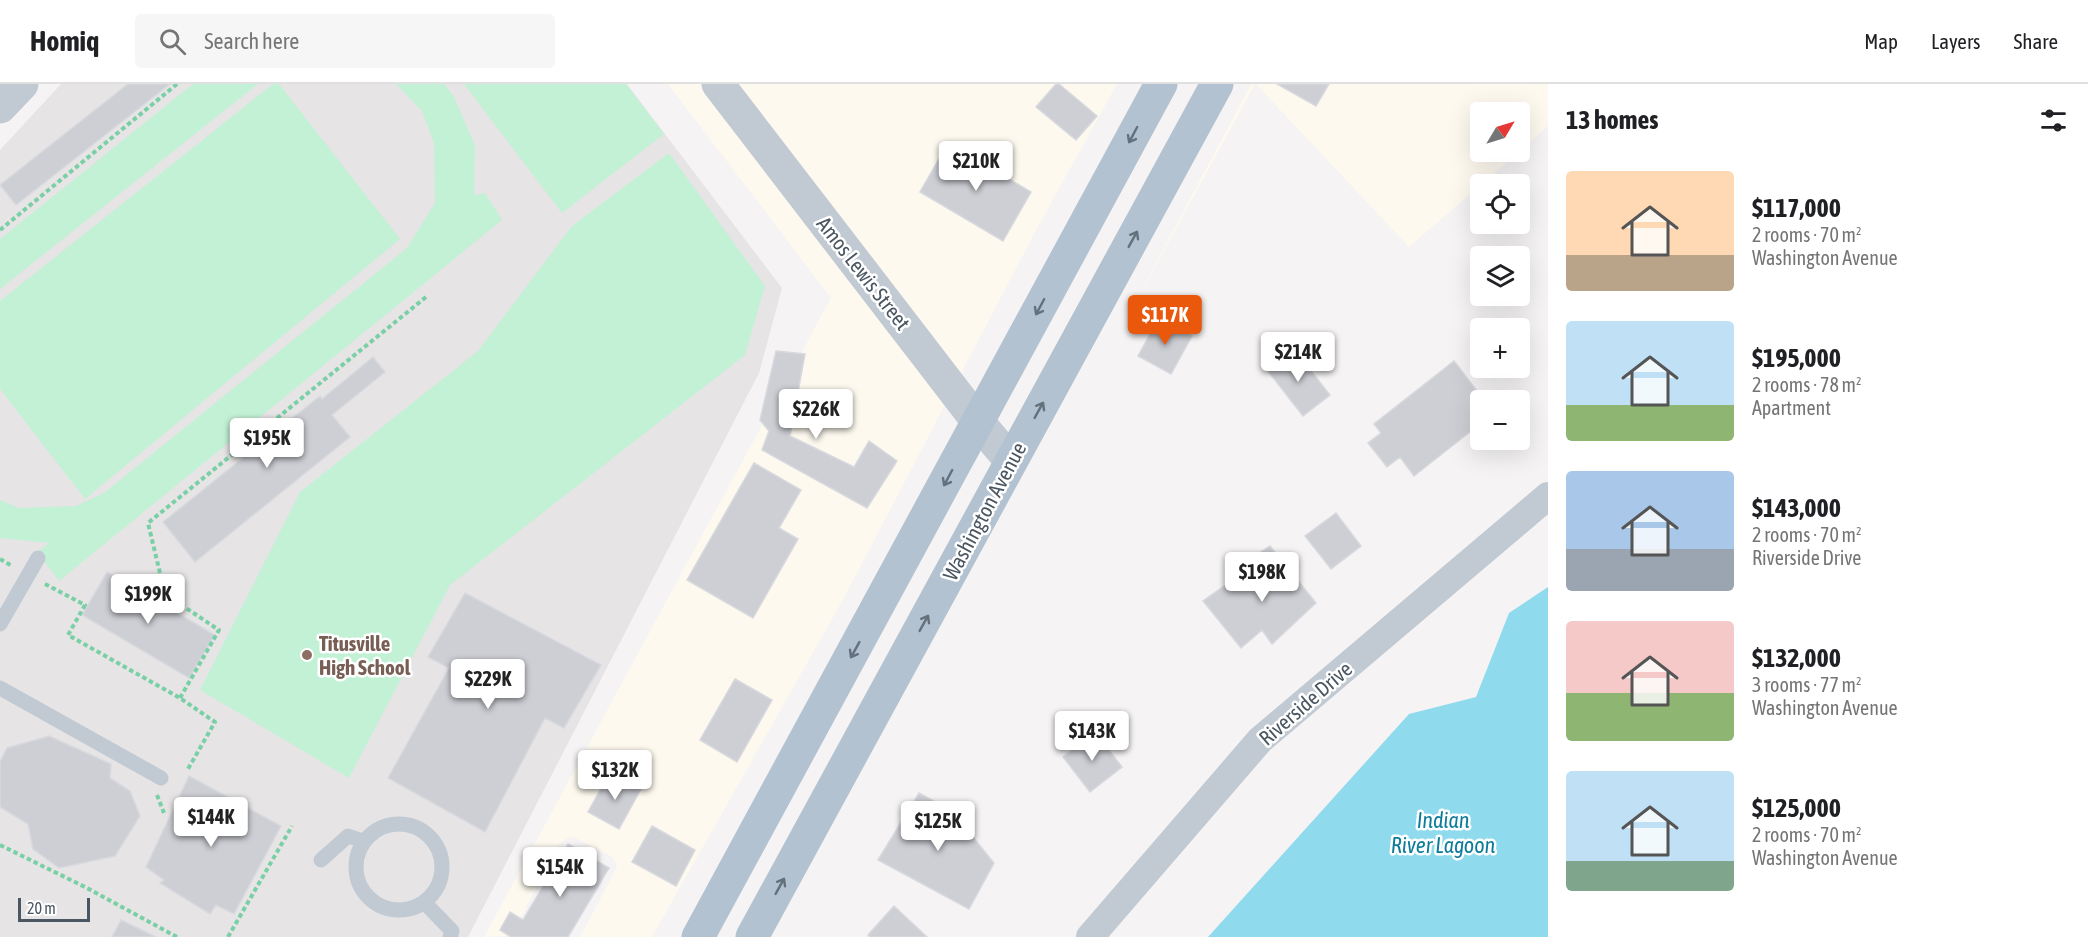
<!DOCTYPE html>
<html lang="en">
<head>
<meta charset="utf-8">
<style>
  body { margin:0; font-family:"Asap Condensed",sans-serif; background:#f6f6f6; color:#202124; height:100vh; display:flex; flex-direction:column; font-size:22px; white-space:nowrap }
  * { box-sizing:border-box; margin:0 }
  p { font-size:20px; color:#757577 }
  .icon { flex:none; width:33px; height:33px; fill:none; stroke:currentColor; stroke-width:2; stroke-linecap:round; stroke-linejoin:round }
  .map { position:relative; flex:1; overflow:hidden }
  .side { display:flex; flex-direction:column; background:#fff; width:540px }
  .side>* { flex:none }
  .needle { width:39px; rotate:52deg }
  .buttons { position:absolute; left:1470px; top:18px; display:grid; gap:12px }
  .buttons a { display:grid; place-items:center; width:60px; height:60px; border-radius:6px; background:#fff; box-shadow:0 6px 24px #0002; font-size:30px }
  .scale { position:absolute; left:18px; bottom:15px; width:72px; box-sizing:border-box; padding-left:6px; border:3px solid #4a5661; border-top:0; font-size:16px; line-height:21px; white-space:nowrap; color:#4a5661; -webkit-text-stroke:4px #fff; paint-order:stroke }
  .price { position:absolute; translate:-50% -51px; padding:0 14px; border-radius:6px; background:#fff; color:#222; font-size:20px; line-height:39px; filter:drop-shadow(0 2px 3px #0008) }
  .price::after { content:''; position:absolute; left:50%; top:36px; width:18px; height:14px; margin-left:-9px; background:inherit; clip-path:polygon(0 0,100% 0,50% 100%) }
  .price.active { background:#ea580c; color:#fff }
  ul { padding:0; list-style:none }
  li { display:flex; align-items:center; gap:18px; height:150px; padding:0 18px }
  li span { display:grid; place-items:center; flex:none; width:168px; height:120px; border-radius:6px; color:#555 }
  li>.icon { margin-inline-start:auto }
  span .icon { width:72px; height:72px; fill:#fffc; stroke-width:1 }
  li b { font-size:26px }
  h2 { display:flex; justify-content:space-between; align-items:center; height:72px; padding:0 18px; font-size:26px }
  header { display:flex; align-items:center; gap:36px; box-sizing:border-box; height:84px; padding:0 30px; background:#fff; border-bottom:2px solid #e0e0e0 }
  header strong { font-size:28px }
  nav { display:flex; gap:33px; margin-inline-start:auto; font-size:21px }
  .search { width:420px; height:54px; background:#f6f6f6; display:flex; align-items:center; gap:15px; box-sizing:border-box; padding:0 21px; border-radius:6px; color:#757577; font-size:22px }
  main { display:flex; flex:1; min-height:0 }
  .map>svg:first-child { display:block }
  .commercial { fill:#fdf9ef }
  .education { fill:#e6e4e5 }
  .green { fill:#c3f1d5 }
  .water { fill:#90daee }
  .building { fill:#cdcfd5; stroke:#d7d9de; stroke-width:1.5 }
  .lines { fill:none; stroke-linecap:round; stroke-linejoin:round }
  .path { stroke:#7ad0a6; stroke-width:4; stroke-dasharray:4.5 3; stroke-linecap:butt }
  .service { stroke:#c1cad2; stroke-width:15 }
  .minor { stroke:#c1cad2; stroke-width:28 }
  .tertiary { stroke:#c1cad2; stroke-width:33 }
  .primary { stroke:#b3c2d1; stroke-width:33 }
  .oneway { stroke:#64717d }
  .education-dot { fill:#8d6e63; stroke:#fff; stroke-width:2 }
  .labels { text-anchor:middle; dominant-baseline:central; stroke-width:5; stroke-linejoin:round; paint-order:stroke }
  .street-label { font-size:21px; fill:#4a5661; stroke:#fff }
  .education-label { font-size:21px; font-weight:bold; fill:#785e54; stroke:#fff; text-anchor:start }
  .water-label { font-size:22px; font-style:italic; fill:#0c7c9b; stroke:#fff }
</style>
</head>
<body>
<header>
<strong>Homiq</strong>
<div class="search"><svg class="icon" aria-label="search" viewBox="0 0 24 24"><circle cx="10" cy="10" r="6"/><path d="M15 15l6 6"/></svg>Search here</div>
<nav><a>Map</a><a>Layers</a><a>Share</a></nav>
</header>
<main>
<div class="map">
<svg width="1548" height="853" viewBox="0 0 1548 853">
  <rect width="100%" height="100%" fill="#f5f3f3"/>
  <path class="commercial" d="M668,0H700L946,319L845,512L652,853H580L615,787L617,781L612,773L576,754L569,753L559,760L511,852L484,853L831,214Z
    M736,0H1117L1041,137L960,291Z
    M1251,0H1255L1119,249Z
    M1256,0H1548V42L1520,67V28H1480V68H1519L1409,163Z"/>
  <path class="education" d="M61,0H627L782,204L759,289L468,853H0V66Z"/>
  <path class="green" d="M193,0H258L0,205V155Z
    M273,0H279L400,155L85,415L0,305V217Z
    M396,0H444L453,11L475,61L474,111L485,109L502,136L59,497L37,468L49,459L0,454V416L19,424L76,422L104,409L407,164L435,119L434,59L422,27Z
    M464,0H626L664,50L562,129Z
    M669,69L765,202L745,271L450,501L349,694L200,606L300,408L478,267L572,142Z"/>
  <path class="water" d="M1548,503V853H1208L1409,630L1476,613L1509,529Z"/>
  <path class="building" d="M128,0H170L16,121L0,101Z
    M1056,0H1059L1097,32L1076,56L1036,23Z
    M1277,0H1329L1316,22Z
    M948,59L1031,108L1003,157L920,108Z
    M1159,234L1192,252L1171,290L1138,272Z
    M1294,265L1330,311L1303,332L1267,286Z
    M776,267L805,270L790,352L854,383L869,357L897,377L867,424L762,366L769,347L760,336Z
    M373,273L385,288L332,331L350,353L195,478L163,438L320,312L322,315Z
    M1454,277L1484,316H1480V340L1414,392L1400,373L1387,383L1368,359L1381,349L1374,340Z
    M754,379L801,406L779,444L798,455L753,534L687,496Z
    M1336,429L1361,462L1331,485L1305,452Z
    M1270,462L1316,519L1272,560L1262,546L1241,564L1203,517L1234,495L1245,507L1270,486L1258,470Z
    M107,488L215,551L189,594L82,531Z
    M465,509L601,581L564,644L545,634L485,748L388,694L449,584L428,573Z
    M735,595L772,616L737,678L700,656Z
    M1095,648L1122,683L1090,708L1063,673Z
    M49,652L111,680L110,694L130,707L140,732L115,772L59,784L33,765L28,740L0,723V678L7,664Z
    M610,688L641,705L619,745L588,728Z
    M189,692L281,742L234,830L216,821L210,830L160,799L164,796L146,783Z
    M919,709L952,727L994,779L969,825L878,776Z
    M652,742L695,766L676,802L632,778Z
    M568,760L609,784L568,853H511L500,846L510,828L523,836Z
    M894,822L927,853H870L868,851Z
    M121,836L156,853H112Z"/>
  <g class="lines">
    <path class="path" d="M0,146L177,0
      M0,475L12,482
      M45,500L85,521L68,551L180,614L215,638L188,685
      M180,614L219,546L165,510L148,439L426,213
      M157,711L164,729
      M0,761L87,804L177,853
      M228,853L292,742"/>
    <path class="service" d="M0,540L38,474
      M0,604L161,694
      M356 783a43 43 0 1 1 86 0a43 43 0 1 1-86 0Z
      M321,776L348,752L363,757
      M424,818L452,847L450,853"/>
    <path class="minor" d="M1090,853L1260,656L1548,412"/>
    <path class="tertiary" d="M718,0L978,338L1011,377
      M0,23L22,0"/>
    <path class="primary" d="M698,853L1161,0
      M752,853L1217,0"/>
  </g>
  <defs><path id="oneway-shaft" d="M-6 0H5M1.5-3L5.5 0L1.5 3" fill="none" stroke-width="1.6" stroke-linecap="round" stroke-linejoin="round" transform="scale(1.5)"/></defs>
  <g class="oneway">
    <use href="#oneway-shaft" transform="translate(1133 51) rotate(118)"/>
    <use href="#oneway-shaft" transform="translate(1133 155) rotate(-61)"/>
    <use href="#oneway-shaft" transform="translate(1040 223) rotate(118)"/>
    <use href="#oneway-shaft" transform="translate(1039 326) rotate(-61)"/>
    <use href="#oneway-shaft" transform="translate(948 394) rotate(118)"/>
    <use href="#oneway-shaft" transform="translate(924 539) rotate(-61)"/>
    <use href="#oneway-shaft" transform="translate(855 566) rotate(119)"/>
    <use href="#oneway-shaft" transform="translate(780 802) rotate(-61)"/>
  </g>
  <circle class="education-dot" cx="307" cy="571" r="6"/>
  <g class="labels">
    <g class="street-label">
      <text transform="translate(864 189) rotate(52)">Amos Lewis Street</text>
      <text transform="translate(984 427) rotate(-62)">Washington Avenue</text>
      <text transform="translate(1305 619) rotate(-41)">Riverside Drive</text>
    </g>
    <g class="education-label">
      <text x="319" y="559">Titusville<tspan x="319" dy="24">High School</tspan></text>
    </g>
    <g class="water-label">
      <text x="1443" y="736">Indian<tspan x="1443" dy="25">River Lagoon</tspan></text>
    </g>
  </g>
</svg>
<div class="buttons">
<a><svg class="needle" viewBox="-14 -14 28 28"><path d="M0-13l5 13h-10z" fill="#e53935"/><path d="M0 13l5-13h-10z" fill="#757577"/></svg></a>
<a><svg class="icon" aria-label="locate" viewBox="0 0 24 24"><circle cx="12" cy="12" r="6"/><path d="M12 2v4M12 18v4M2 12h4M18 12h4"/></svg></a>
<a><svg class="icon" aria-label="layers" viewBox="0 0 24 24"><path d="M12 4l9 5-9 5-9-5zM3 14l9 5 9-5"/></svg></a>
<a>+</a>
<a>−</a>
</div>
<div class="scale">20 m</div>
<b class="price" style="left:976px;top:108px">$210K</b>
<b class="price active" style="left:1165px;top:262px">$117K</b>
<b class="price" style="left:1298px;top:299px">$214K</b>
<b class="price" style="left:816px;top:356px">$226K</b>
<b class="price" style="left:267px;top:385px">$195K</b>
<b class="price" style="left:1262px;top:519px">$198K</b>
<b class="price" style="left:148px;top:541px">$199K</b>
<b class="price" style="left:488px;top:626px">$229K</b>
<b class="price" style="left:1092px;top:678px">$143K</b>
<b class="price" style="left:615px;top:717px">$132K</b>
<b class="price" style="left:211px;top:764px">$144K</b>
<b class="price" style="left:938px;top:768px">$125K</b>
<b class="price" style="left:560px;top:814px">$154K</b>
</div>
<section class="side">
<h2>13 homes<svg class="icon" aria-label="filters" viewBox="0 0 24 24"><path d="M4 7h16M4 17h16"/><circle cx="9" cy="7" r="2"/><circle cx="15" cy="17" r="2"/></svg></h2>
<ul>
<li><span style="background:linear-gradient(#ffd9b3 70%,#b9a48a 0)"><svg class="icon" aria-label="home" viewBox="0 0 24 24"><path d="M3 11l9-7 9 7M6 9v11h12V9"/></svg></span><div><b>$117,000</b><p>2 rooms · 70 m²</p><p>Washington Avenue</p></div></li>
<li><span style="background:linear-gradient(#bfe0f5 70%,#8fb573 0)"><svg class="icon" aria-label="home" viewBox="0 0 24 24"><path d="M3 11l9-7 9 7M6 9v11h12V9"/></svg></span><div><b>$195,000</b><p>2 rooms · 78 m²</p><p>Apartment</p></div></li>
<li><span style="background:linear-gradient(#a9c7e8 65%,#9aa5b1 0)"><svg class="icon" aria-label="home" viewBox="0 0 24 24"><path d="M3 11l9-7 9 7M6 9v11h12V9"/></svg></span><div><b>$143,000</b><p>2 rooms · 70 m²</p><p>Riverside Drive</p></div></li>
<li><span style="background:linear-gradient(#f6c9c9 60%,#8fb573 0)"><svg class="icon" aria-label="home" viewBox="0 0 24 24"><path d="M3 11l9-7 9 7M6 9v11h12V9"/></svg></span><div><b>$132,000</b><p>3 rooms · 77 m²</p><p>Washington Avenue</p></div></li>
<li><span style="background:linear-gradient(#bfe0f5 75%,#7fa58c 0)"><svg class="icon" aria-label="home" viewBox="0 0 24 24"><path d="M3 11l9-7 9 7M6 9v11h12V9"/></svg></span><div><b>$125,000</b><p>2 rooms · 70 m²</p><p>Washington Avenue</p></div></li>
</ul>
</section>
</main>
</body>
</html>
